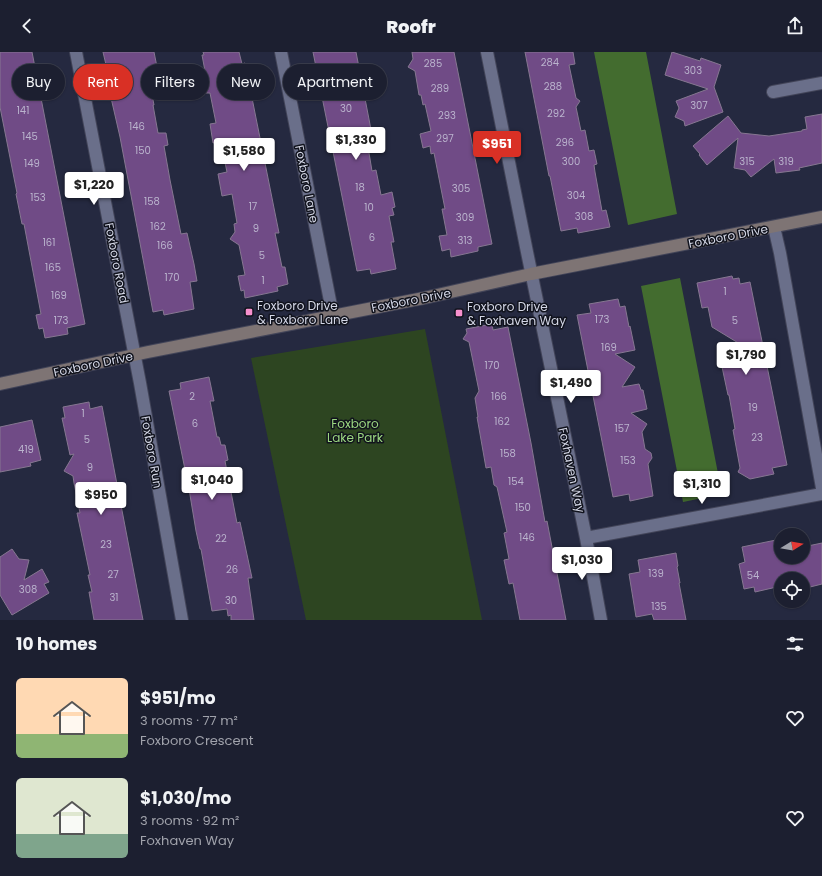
<!DOCTYPE html>
<html lang="en">
<head>
<meta charset="utf-8">
<style>
  body { margin:0; font-family:Poppins,sans-serif; background:#252738; color:#f1f3f6; height:100vh; display:flex; flex-direction:column; font-size:15px; white-space:nowrap }
  * { box-sizing:border-box; margin:0 }
  p { font-size:13px; color:#a0a2ab }
  .icon { flex:none; width:22px; height:22px; fill:none; stroke:currentColor; stroke-width:2; stroke-linecap:round; stroke-linejoin:round }
  .map { position:relative; height:568px; overflow:hidden }
  .drawer { display:flex; flex-direction:column; background:#1c1f30; flex:1 }
  .drawer>* { flex:none }
  .guide { position:absolute; left:12px; top:12px; width:400px; height:36px; display:flex; gap:8px }
  .needle { width:26px; rotate:79deg }
  .buttons { position:absolute; left:774px; top:476px; display:grid; gap:8px }
  .buttons a { display:grid; place-items:center; width:36px; height:36px; border-radius:50%; background:#1c1f30; box-shadow:0 1px 3px #0004,0 0 0 1px #3a3d4c; font-size:20px }
  .price { position:absolute; translate:-50% -34px; padding:0 9px; border-radius:4px; background:#fff; color:#222; font-size:13px; line-height:26px; filter:drop-shadow(0 1px 2px #0008) }
  .price::after { content:''; position:absolute; left:50%; top:24px; width:12px; height:9px; margin-left:-6px; background:inherit; clip-path:polygon(0 0,100% 0,50% 100%) }
  .price.on { background:#d93025; color:#fff }
  ul { padding:0; list-style:none }
  li { display:flex; align-items:center; gap:12px; height:100px; padding:0 16px }
  li span { display:grid; place-items:center; flex:none; width:112px; height:80px; border-radius:6px; color:#555 }
  li>.icon { margin-inline-start:auto }
  span .icon { width:48px; height:48px; fill:#fffc; stroke-width:1 }
  li b { font-size:17px }
  h2 { display:flex; justify-content:space-between; align-items:center; height:48px; padding:0 16px; font-size:17px }
  .tag { padding:0 14px; border-radius:18px; background:#1c1f30; box-shadow:0 1px 3px #0004,0 0 0 1px #3a3d4c; font-size:14px; line-height:36px }
  .tag.on { background:#d93025; color:#fff }
  header { display:flex; justify-content:space-between; align-items:center; height:52px; padding:0 16px; background:#1c1f30; font-size:18px; font-weight:800 }
  .map>svg:first-child { display:block }
  .green { fill:#2d4521 }
  .forest { fill:#436c2f }
  .building { fill:#704b86; stroke:#867791 }
  .lines { fill:none; stroke-linecap:round; stroke-linejoin:round }
  .street-casing { stroke:#424458; stroke-width:14 }
  .secondary-casing { stroke:#424458; stroke-width:14 }
  .street { stroke:#6a6f8a; stroke-width:12 }
  .secondary { stroke:#7e7474; stroke-width:12 }
  .poi-dot { fill:#f790ce; stroke:#11131d; stroke-width:1.5 }
  .labels { text-anchor:middle; dominant-baseline:central; stroke-width:3; stroke-linejoin:round; paint-order:stroke }
  .number-label { font-size:10px; fill:#bab3cd }
  .street-label { font-size:12px; fill:#d3d6e5; stroke:#11131d }
  .poi-label { font-size:12px; fill:#d3d6e5; stroke:#11131d; text-anchor:start }
  .park-label { font-size:12px; fill:#9cd881; stroke:#11131d }
</style>
</head>
<body>
<header><svg class="icon" aria-label="back" viewBox="0 0 24 24"><path d="M15 5l-7 7 7 7"/></svg>Roofr<svg class="icon" aria-label="share" viewBox="0 0 24 24"><path d="M12 15V3M7 8l5-5 5 5M5 13v7h14v-7"/></svg></header>
<div class="map">
<svg width="822" height="568" viewBox="0 0 822 568">
  <rect width="100%" height="100%" fill="#252940"/>
  <path class="green" d="M425,277L482,568H306L251,306Z"/>
  <path class="forest" d="M594,0H646L677,162L628,173Z
    M680,226L722,442L683,450L641,234Z"/>
  <path class="building" d="M0,0H32L85,272L67,276L68,282L45,286L43,276L39,277L36,263L41,262L24,172H22L16,142L17,141L0,55Z
    M103,0H154L159,25L149,27L154,53H153L158,81H166L168,93L164,94L170,128L181,182L187,181L194,212L197,229L190,230L194,257L164,263L163,258L153,260L120,85L109,37H110L106,17H107Z
    M203,0H239L242,12L245,11L279,181H275L282,215H285L288,232L277,235L278,239L245,246L244,238L241,239L238,224L245,223L239,193L230,187L235,180L234,172L237,171L232,142L222,144L218,122L227,120L221,92L217,93V90L213,91L210,72L216,71L210,41H206L204,34L200,35L198,20L205,19L202,3H204Z
    M313,0H356L373,88L367,89L372,119L376,118L381,143L392,140L395,155L392,156L394,163L389,164L394,190H391L396,217L371,222L370,217L357,219Z
    M412,0H454L492,192L478,195V199L451,205L450,197L442,199L439,184L447,183L442,157H445L434,101L431,102L430,94L423,96L420,82L431,79L425,52L423,53L421,43H419L415,19L408,15L413,7Z
    M525,0H573L575,12L569,13L576,46L580,49L576,55L581,79L585,78L589,99L594,98L597,112L594,113L595,120L602,159L606,158L610,175L578,181L577,176L561,179L550,124H549Z
    M672,0L700,9L701,6L721,13L714,35L723,60L685,74L684,69L675,65L679,56L676,49L708,37L665,23Z
    M822,62V111L799,116L800,118L776,121L774,107L751,125L745,118L734,116L738,86L707,113L699,103L700,102L693,94L728,64L741,81L769,84L802,79V78L807,77L805,65Z
    M732,224L733,227L739,226L740,232L750,230L787,413L772,416L774,422L750,427L738,420L740,416L733,378L735,377L729,343H728L718,296L740,292L712,275L708,255L702,256L697,231Z
    M618,247L620,255L625,254L629,275L630,274L635,298L615,302L635,315L622,335L639,332L641,338H643L647,357L631,361L647,372L642,380L645,397L651,401L652,406L648,412L653,444L630,449L629,442L613,445L577,263L591,261L589,252Z
    M492,272L493,278L508,275L531,391L545,470L547,469L566,568H520L513,531L509,532L504,508L509,507L504,481L507,480L497,435L494,433L491,415L486,416L477,365H478L475,346L479,339L469,290L463,287L467,281L466,277Z
    M209,325L214,349H210L217,385H219L221,393H225L228,408L225,409L237,471L240,470L252,526H248L254,568H231V563L228,564L227,557L212,559L201,497H200L196,479L189,437L169,339L181,337L180,331Z
    M89,350L90,357L102,354L143,568H94L89,540H92L88,523H90L77,461H80L74,431L73,424L64,419L74,402L70,403L62,366H65L63,355Z
    M32,368L41,408L30,411L31,414L0,420V375Z
    M781,487V505H803V495L822,491V532L806,536L804,527H781V534L755,540L754,535L744,537L739,512L745,510L742,495Z
    M12,497L19,507L29,508L24,528L42,517L49,530L44,532L49,541L12,563L0,543V505Z
    M676,501L678,514L677,515L680,531H679L686,568H654L652,562L636,565L629,522L640,520L638,508Z"/>
  <g class="lines">
    <g class="street-casing">
      <path id="street" d="M76,0L140,331L182,568
        M281,0L333,264
        M487,0L527,200L586,486L601,568
        M773,40L822,31
        M774,175L780,201L822,436
        M586,486L822,442"/>
    </g>
    <g class="secondary-casing">
      <path id="secondary" d="M0,332L148,300L424,246L531,222L822,165"/>
    </g>
    <use href="#street" class="street"/>
    <use href="#secondary" class="secondary"/>
  </g>
  <g class="poi-dot">
    <rect x="245" y="256" width="8" height="8" rx="2"/>
    <rect x="455" y="257" width="8" height="8" rx="2"/>
  </g>
  <g class="labels">
    <g class="number-label">
      <text x="550" y="10">284</text>
      <text x="433" y="11">285</text>
      <text x="693" y="18">303</text>
      <text x="553" y="34">288</text>
      <text x="440" y="36">289</text>
      <text x="699" y="53">307</text>
      <text x="346" y="56">30</text>
      <text x="23" y="58">141</text>
      <text x="556" y="61">292</text>
      <text x="447" y="63">293</text>
      <text x="137" y="74">146</text>
      <text x="30" y="84">145</text>
      <text x="445" y="86">297</text>
      <text x="565" y="90">296</text>
      <text x="143" y="98">150</text>
      <text x="571" y="109">300</text>
      <text x="747" y="109">315</text>
      <text x="786" y="109">319</text>
      <text x="32" y="111">149</text>
      <text x="360" y="135">18</text>
      <text x="461" y="136">305</text>
      <text x="576" y="143">304</text>
      <text x="38" y="145">153</text>
      <text x="152" y="149">158</text>
      <text x="253" y="154">17</text>
      <text x="369" y="155">10</text>
      <text x="584" y="164">308</text>
      <text x="465" y="165">309</text>
      <text x="158" y="174">162</text>
      <text x="256" y="176">9</text>
      <text x="372" y="185">6</text>
      <text x="465" y="188">313</text>
      <text x="49" y="190">161</text>
      <text x="165" y="193">166</text>
      <text x="262" y="203">5</text>
      <text x="53" y="215">165</text>
      <text x="172" y="225">170</text>
      <text x="263" y="228">1</text>
      <text x="725" y="239">1</text>
      <text x="59" y="243">169</text>
      <text x="602" y="267">173</text>
      <text x="61" y="268">173</text>
      <text x="735" y="268">5</text>
      <text x="609" y="295">169</text>
      <text x="492" y="313">170</text>
      <text x="192" y="344">2</text>
      <text x="499" y="344">166</text>
      <text x="753" y="355">19</text>
      <text x="83" y="361">1</text>
      <text x="502" y="369">162</text>
      <text x="195" y="371">6</text>
      <text x="622" y="376">157</text>
      <text x="757" y="385">23</text>
      <text x="87" y="387">5</text>
      <text x="26" y="397">419</text>
      <text x="508" y="401">158</text>
      <text x="628" y="408">153</text>
      <text x="90" y="415">9</text>
      <text x="516" y="429">154</text>
      <text x="523" y="455">150</text>
      <text x="527" y="485">146</text>
      <text x="221" y="486">22</text>
      <text x="106" y="492">23</text>
      <text x="232" y="517">26</text>
      <text x="656" y="521">139</text>
      <text x="113" y="522">27</text>
      <text x="753" y="523">54</text>
      <text x="28" y="537">308</text>
      <text x="114" y="545">31</text>
      <text x="231" y="548">30</text>
      <text x="659" y="554">135</text>
    </g>
    <g class="street-label">
      <text transform="translate(307 132) rotate(79)">Foxboro Lane</text>
      <text transform="translate(728 184) rotate(-11)">Foxboro Drive</text>
      <text transform="translate(117 211) rotate(79)">Foxboro Road</text>
      <text transform="translate(411 248) rotate(-11)">Foxboro Drive</text>
      <text transform="translate(93 312) rotate(-12)">Foxboro Drive</text>
      <text transform="translate(152 400) rotate(80)">Foxboro Run</text>
      <text transform="translate(572 418) rotate(78)">Foxhaven Way</text>
    </g>
    <g class="poi-label">
      <text x="257" y="253">Foxboro Drive<tspan x="257" dy="14">&amp; Foxboro Lane</tspan></text>
      <text x="467" y="254">Foxboro Drive<tspan x="467" dy="14">&amp; Foxhaven Way</tspan></text>
    </g>
    <g class="park-label">
      <text x="355" y="371">Foxboro<tspan x="355" dy="14">Lake Park</tspan></text>
    </g>
  </g>
</svg>
<div class="buttons">
<a><svg class="needle" viewBox="-14 -14 28 28"><path d="M0-13l5 13h-10z" fill="#e53935"/><path d="M0 13l5-13h-10z" fill="#a0a2ab"/></svg></a>
<a><svg class="icon" aria-label="locate" viewBox="0 0 24 24"><circle cx="12" cy="12" r="6"/><path d="M12 2v4M12 18v4M2 12h4M18 12h4"/></svg></a>
</div>
<b class="price" style="left:356px;top:109px">$1,330</b>
<b class="price on" style="left:497px;top:113px">$951</b>
<b class="price" style="left:244px;top:120px">$1,580</b>
<b class="price" style="left:94px;top:154px">$1,220</b>
<b class="price" style="left:746px;top:324px">$1,790</b>
<b class="price" style="left:571px;top:352px">$1,490</b>
<b class="price" style="left:212px;top:449px">$1,040</b>
<b class="price" style="left:702px;top:453px">$1,310</b>
<b class="price" style="left:101px;top:464px">$950</b>
<b class="price" style="left:582px;top:529px">$1,030</b>
<div class="guide">
<a class="tag">Buy</a>
<a class="tag on">Rent</a>
<a class="tag">Filters</a>
<a class="tag">New</a>
<a class="tag">Apartment</a>
</div>
</div>
<section class="drawer">
<h2>10 homes<svg class="icon" aria-label="filters" viewBox="0 0 24 24"><path d="M4 7h16M4 17h16"/><circle cx="9" cy="7" r="2"/><circle cx="15" cy="17" r="2"/></svg></h2>
<ul>
<li><span style="background:linear-gradient(#ffd9b3 70%,#8fb573 0)"><svg class="icon" aria-label="home" viewBox="0 0 24 24"><path d="M3 11l9-7 9 7M6 9v11h12V9"/></svg></span><div><b>$951/mo</b><p>3 rooms · 77 m²</p><p>Foxboro Crescent</p></div><svg class="icon" aria-label="heart" viewBox="0 0 24 24"><path d="M12 20l-8-8c-3-5 5-10 8-4 3-6 11-1 8 4z"/></svg></li>
<li><span style="background:linear-gradient(#dfe7d0 70%,#7fa58c 0)"><svg class="icon" aria-label="home" viewBox="0 0 24 24"><path d="M3 11l9-7 9 7M6 9v11h12V9"/></svg></span><div><b>$1,030/mo</b><p>3 rooms · 92 m²</p><p>Foxhaven Way</p></div><svg class="icon" aria-label="heart" viewBox="0 0 24 24"><path d="M12 20l-8-8c-3-5 5-10 8-4 3-6 11-1 8 4z"/></svg></li>
</ul>
</section>
</body>
</html>
